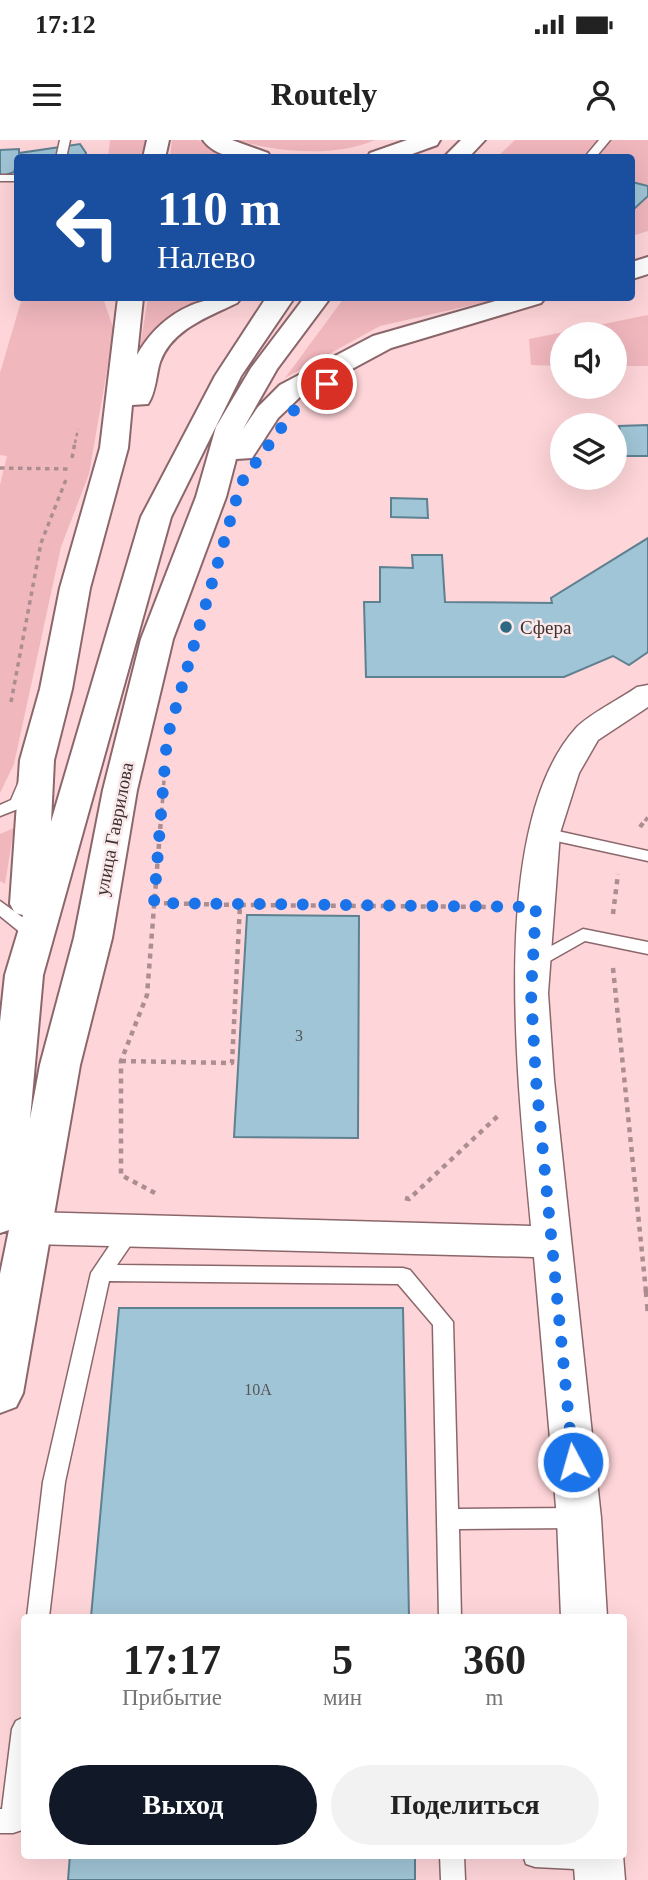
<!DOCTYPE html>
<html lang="ru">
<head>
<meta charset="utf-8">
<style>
  body { margin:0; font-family:Georgia,serif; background:#f2f2f2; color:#222; height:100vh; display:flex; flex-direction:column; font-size:26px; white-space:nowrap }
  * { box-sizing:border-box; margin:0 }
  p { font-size:23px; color:#767676 }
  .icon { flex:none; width:38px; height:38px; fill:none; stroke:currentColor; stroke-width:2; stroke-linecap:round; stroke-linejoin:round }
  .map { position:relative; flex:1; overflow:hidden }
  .details { position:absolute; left:21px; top:1474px; width:606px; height:245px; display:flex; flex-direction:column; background:#fff; border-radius:7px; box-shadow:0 7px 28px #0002 }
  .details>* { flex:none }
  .guide { position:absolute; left:14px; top:14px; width:621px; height:147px; border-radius:7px; box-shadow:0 7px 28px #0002; background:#1a4fa0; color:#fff; overflow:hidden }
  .controls { position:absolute; left:550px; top:182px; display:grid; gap:14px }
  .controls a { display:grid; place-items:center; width:77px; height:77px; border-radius:50%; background:#fff; box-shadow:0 7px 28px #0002; font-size:35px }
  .pin { position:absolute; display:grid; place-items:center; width:60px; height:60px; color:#fff; margin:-30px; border:4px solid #fff; border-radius:50%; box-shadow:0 2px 7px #0007 }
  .me { position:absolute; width:77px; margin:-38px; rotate:354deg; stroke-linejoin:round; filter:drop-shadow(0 0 5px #0008) }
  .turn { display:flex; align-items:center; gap:24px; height:147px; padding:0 28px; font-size:32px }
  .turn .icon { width:91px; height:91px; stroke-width:2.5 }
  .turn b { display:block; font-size:49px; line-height:60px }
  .eta { display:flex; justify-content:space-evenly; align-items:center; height:119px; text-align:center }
  .eta b { font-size:42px; font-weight:600; line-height:49px }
  .cta { display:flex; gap:14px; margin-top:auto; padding:14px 28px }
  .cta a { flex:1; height:80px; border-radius:42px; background:#111827; color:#fff; font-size:28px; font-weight:600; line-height:80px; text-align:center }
  .cta a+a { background:#f2f2f2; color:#222 }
  .status { display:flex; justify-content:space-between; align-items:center; height:49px; padding:0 35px; background:#fff; direction:ltr }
  .status svg { height:19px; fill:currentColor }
  header { display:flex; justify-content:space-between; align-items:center; height:91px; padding:0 28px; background:#fff; font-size:32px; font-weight:600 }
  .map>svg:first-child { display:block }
  .green { fill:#f0b7bd }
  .building { fill:#a0c5d6; stroke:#5d8190; stroke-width:2 }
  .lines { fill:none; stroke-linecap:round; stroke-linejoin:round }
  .lane-casing { stroke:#8b676b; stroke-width:3 }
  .street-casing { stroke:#8b676b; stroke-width:3 }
  .secondary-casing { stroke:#8b676b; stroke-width:4 }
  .path-far3 { stroke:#ac8e91; stroke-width:2.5; stroke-dasharray:3.5 3.5; stroke-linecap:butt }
  .path-far2 { stroke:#ac8e91; stroke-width:3.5; stroke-dasharray:4.5 4.5; stroke-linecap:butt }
  .path-far1 { stroke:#ac8e91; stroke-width:4.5; stroke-dasharray:5 5; stroke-linecap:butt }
  .path { stroke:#ac8e91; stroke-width:5; stroke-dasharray:7 7; stroke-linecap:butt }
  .lane { fill:#fff; fill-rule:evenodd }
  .street { fill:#fff; fill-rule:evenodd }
  .secondary { fill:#fff; fill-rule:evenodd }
  .route { stroke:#1a73e8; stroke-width:12; stroke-dasharray:0 21.6 }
  .poi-dot { fill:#2d6a81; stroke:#fae9eb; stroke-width:2.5 }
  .labels { text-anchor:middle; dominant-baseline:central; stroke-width:5; stroke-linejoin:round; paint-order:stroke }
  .number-label { font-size:16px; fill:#57555a }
  .poi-label { font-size:19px; fill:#3f3031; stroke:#fae9eb; text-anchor:start }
  .street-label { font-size:19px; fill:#3f3031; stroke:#fae9eb }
</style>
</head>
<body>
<div class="status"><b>17:12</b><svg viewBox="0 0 49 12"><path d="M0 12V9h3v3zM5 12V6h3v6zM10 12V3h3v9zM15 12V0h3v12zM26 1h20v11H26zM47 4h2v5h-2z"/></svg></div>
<header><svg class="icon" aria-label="menu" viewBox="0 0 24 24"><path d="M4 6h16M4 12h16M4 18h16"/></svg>Routely<svg class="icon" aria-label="person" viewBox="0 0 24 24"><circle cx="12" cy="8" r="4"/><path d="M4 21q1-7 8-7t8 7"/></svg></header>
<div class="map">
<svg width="648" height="1740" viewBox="0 0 648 1740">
  <rect width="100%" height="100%" fill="#fed5d9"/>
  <!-- green -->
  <path class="green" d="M110,0H150L145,17L108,18Z
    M172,0H198L235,17L170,18Z
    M238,0H375C338,17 276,13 238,0Z
    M515,0H648V91L632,96V18H496Z
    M22,158H103L114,190L89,334L61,407L14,624L0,653V345L7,316L0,315V233Z
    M148,158H211L167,181L139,213Z
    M344,158H503L380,186L285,238Z
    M648,175V226H614V194H562V226L531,225L529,199Z
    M14,688L5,744L0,741V694Z"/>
  <!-- building -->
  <path class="building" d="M80,4L86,13L85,18H18L14,32L0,37V10L19,9V13Z
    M632,42L648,46V56L634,69H632Z
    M648,285V316H614V299H622L619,286Z
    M391,358L427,359L428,378L391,377Z
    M648,398V512L629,525L613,516L564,537H366L364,462H380V427L413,428L412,415H442L445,462L552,463L551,458Z
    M247,775L359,776L358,998L234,997Z
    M119,1168H403L409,1477H91Z
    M70,1715H415V1740H68Z"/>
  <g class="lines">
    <!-- lane casing -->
    <g class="lane-casing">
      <path id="lane" d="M60,0H70L66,18H56Z
        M599,0H610L595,18H584Z
        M0,35H18V41H0Z
        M26,638L34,643L23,667L0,676V665L11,660L20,639Z
        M544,688L648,711V721L538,697L536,693Z
        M0,761L33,785L35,789L33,793H21L0,776Z
        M583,789L648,802V814L585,801L539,827H527L524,823L527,819Z
        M131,1082L138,1084L141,1090L117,1125L403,1128L410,1130L453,1182L458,1369L579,1368L587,1371L590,1378L587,1385L579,1388L459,1389L461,1477H439L433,1185L398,1144L109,1141L65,1342L49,1477H27L43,1342L91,1133L124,1084Z
        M24,1577V1683L22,1690L13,1693H0V1669H2L12,1589L16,1581Z
        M440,1715H464L465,1740H441Z
        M523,1715H605L606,1718L603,1727L594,1730L535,1727L526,1724Z"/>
    </g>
    <!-- street casing -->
    <g class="street-casing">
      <path id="street" d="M648,545V567L598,600L579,633L560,693L548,853L554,940L601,1378L607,1477H561L557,1378L534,1117L31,1104L17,1099L12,1088L17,1077L31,1072L531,1086C520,959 485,689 576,588C589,574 620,559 637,547Z
        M573,1715H623L625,1740H575Z"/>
    </g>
    <!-- secondary casing -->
    <g class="secondary-casing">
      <path id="secondary" d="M147,0H169L165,18H143Z
        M203,0H232L268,13L271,18C249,18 218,21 203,0Z
        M407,0H440L437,5L401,18H367L370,13Z
        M461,0H485L468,18H443Z
        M648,117V134L632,139V122Z
        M118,158H143L137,215C159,176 197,154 241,158L237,163C208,177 172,189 160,222C156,235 156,252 148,264L132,265L128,308L90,448L72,549L54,620L51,682L141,377L215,236L264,161L267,158H294L241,236L171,377L43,835L30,979L40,925L74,798L103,650L141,499L196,357L216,287L251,228L304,158H330L277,229L243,289L258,267L280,245L373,196L506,158H545L541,163L391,208L300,257L278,278L252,318L236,319L226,357L173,499L137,650L112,798L80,925L23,1253L16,1267L0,1273V1134L9,1090L0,1093V882L5,835L23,775L15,773L10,764L20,620L40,549L60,448L100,308Z"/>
    </g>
    <!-- path-far3 -->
    <path class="path-far3" d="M75,303L78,289"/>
    <!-- path-far2 -->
    <path class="path-far2" d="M72,318L75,302
      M0,328L70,329
      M11,562L41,403L67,337
      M161,681L164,640
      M645,681L648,677"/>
    <!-- path-far1 -->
    <path class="path-far1" d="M640,687L646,679
      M154,763L240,765
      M613,774L618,734
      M613,828L646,1152
      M121,921L232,923L240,765L500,767
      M155,1053L121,1035V921L147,855L161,679
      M405,1058L409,1059L500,974"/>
    <!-- path -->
    <path class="path" d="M646,1150L648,1172"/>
    <!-- lane -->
    <use href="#lane" class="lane"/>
    <!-- street -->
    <use href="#street" class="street"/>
    <!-- secondary -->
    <use href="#secondary" class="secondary"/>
  </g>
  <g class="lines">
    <!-- route -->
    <path class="route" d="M327,244L303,258L241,343L167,598L154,763L536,767L531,853L536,940L573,1322"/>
  </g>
  <!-- markers -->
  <circle class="poi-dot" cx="506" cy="487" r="7"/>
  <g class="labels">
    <!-- number labels -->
    <g class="number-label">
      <text x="299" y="895">3</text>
      <text x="258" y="1249">10А</text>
    </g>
    <!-- poi labels -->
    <g class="poi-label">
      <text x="520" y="487">Сфера</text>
    </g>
    <!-- street labels -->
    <g class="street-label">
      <text transform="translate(114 689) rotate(-79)">улица Гаврилова</text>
    </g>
  </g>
</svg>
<div class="controls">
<a><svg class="icon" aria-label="sound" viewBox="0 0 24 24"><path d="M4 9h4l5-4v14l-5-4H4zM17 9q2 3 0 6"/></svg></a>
<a><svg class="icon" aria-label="layers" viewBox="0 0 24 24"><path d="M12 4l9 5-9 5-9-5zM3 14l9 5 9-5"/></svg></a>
</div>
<div class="pin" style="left:327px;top:244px;background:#d93025"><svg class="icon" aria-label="arrive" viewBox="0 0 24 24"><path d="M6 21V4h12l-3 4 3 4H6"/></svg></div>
<svg class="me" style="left:573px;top:1322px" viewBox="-20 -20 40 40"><circle r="17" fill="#1a73e8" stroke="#fff" stroke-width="3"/><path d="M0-11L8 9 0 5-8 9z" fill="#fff"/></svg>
<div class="guide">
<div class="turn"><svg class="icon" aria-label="left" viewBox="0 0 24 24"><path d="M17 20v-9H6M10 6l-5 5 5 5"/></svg><div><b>110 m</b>Налево</div></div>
</div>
<section class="details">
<div class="eta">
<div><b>17:17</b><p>Прибытие</p></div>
<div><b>5</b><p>мин</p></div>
<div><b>360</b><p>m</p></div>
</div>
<div class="cta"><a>Выход</a><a>Поделиться</a></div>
</section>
</div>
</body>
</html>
